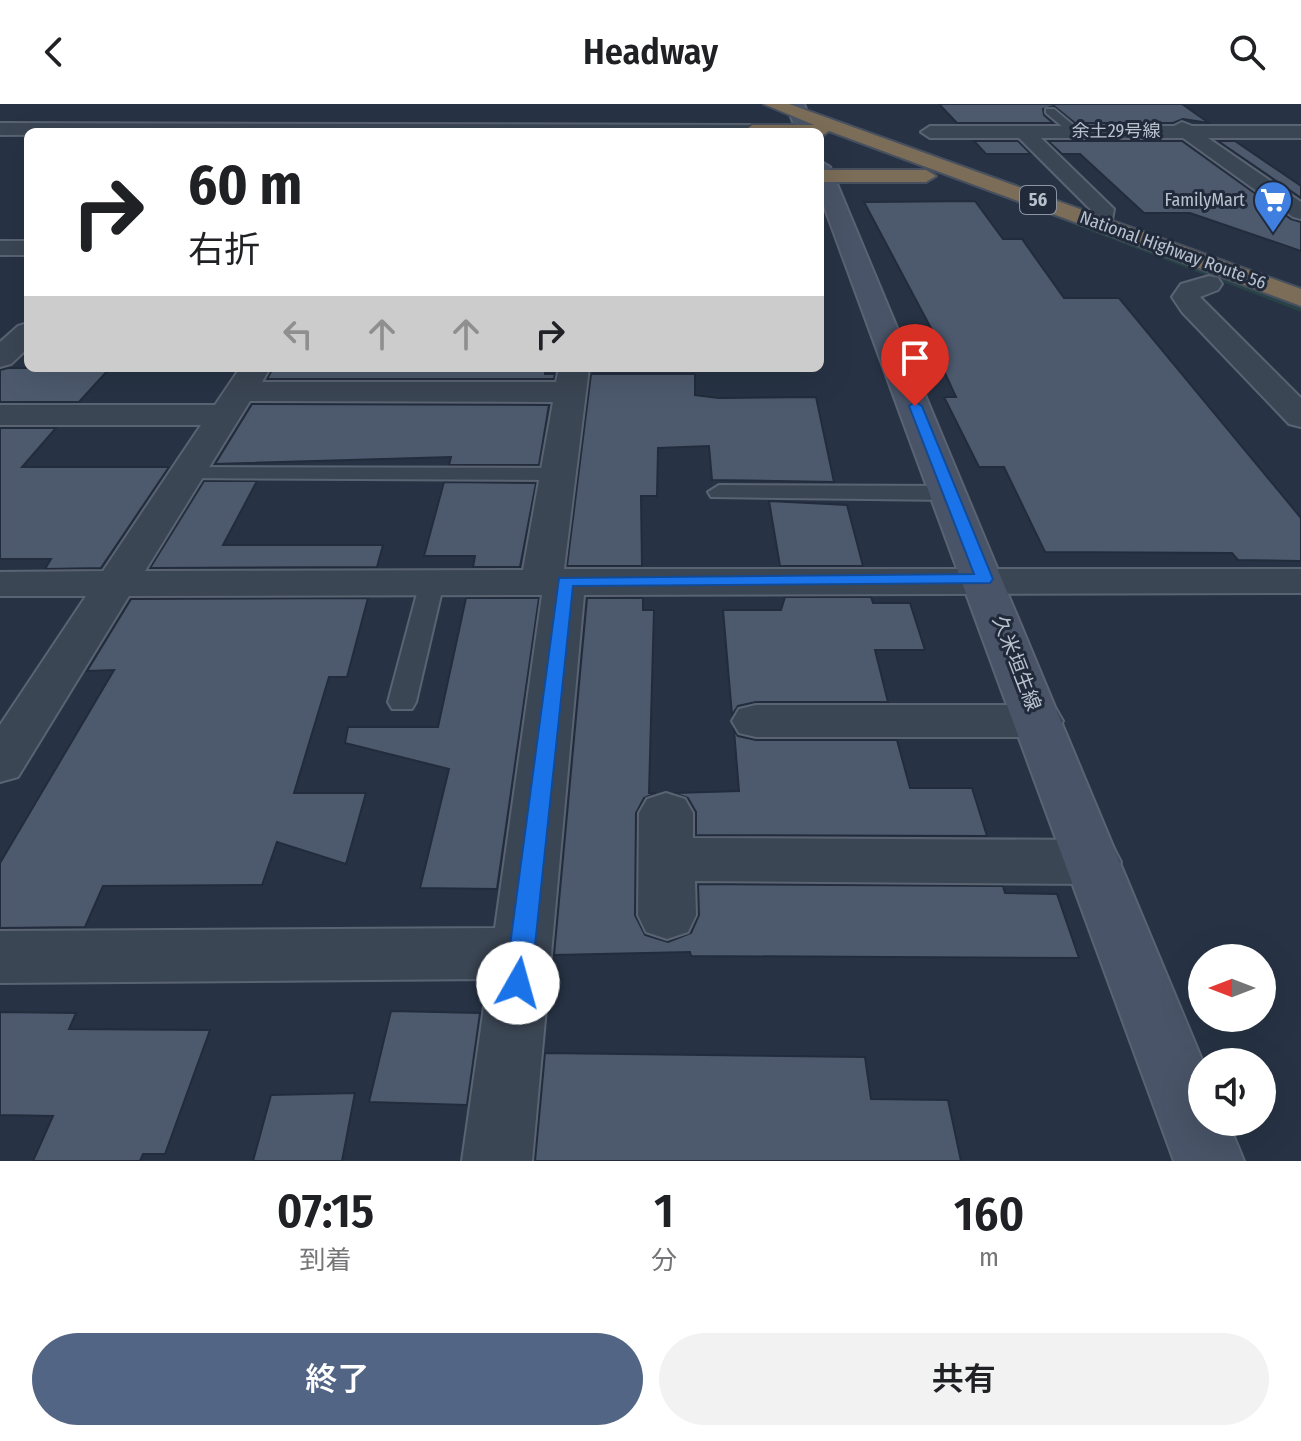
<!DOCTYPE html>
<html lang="ja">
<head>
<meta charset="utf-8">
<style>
  body { margin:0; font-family:"Fira Sans Condensed","Noto Sans JP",sans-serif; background:#f2f2f2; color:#202124; height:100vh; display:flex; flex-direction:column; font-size:30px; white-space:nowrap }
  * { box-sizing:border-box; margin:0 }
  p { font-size:26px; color:#757577 }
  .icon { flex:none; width:44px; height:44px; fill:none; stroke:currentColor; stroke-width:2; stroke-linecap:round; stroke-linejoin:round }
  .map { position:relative; height:1057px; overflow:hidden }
  .side { display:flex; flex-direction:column; background:#fff; flex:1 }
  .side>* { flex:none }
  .hud { position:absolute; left:24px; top:24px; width:800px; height:244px; border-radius:12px; box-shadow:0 8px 32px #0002; background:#fff; color:#202124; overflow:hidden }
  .needle { width:52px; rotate:270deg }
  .tools { position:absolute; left:1188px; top:840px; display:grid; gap:16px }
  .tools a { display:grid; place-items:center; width:88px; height:88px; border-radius:50%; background:#fff; box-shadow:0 8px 32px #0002; font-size:40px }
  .pin { position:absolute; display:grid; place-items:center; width:68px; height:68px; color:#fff; margin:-82px -34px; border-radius:50% 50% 50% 0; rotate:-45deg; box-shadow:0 0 8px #0007 }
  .pin .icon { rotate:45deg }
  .me { position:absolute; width:88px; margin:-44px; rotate:7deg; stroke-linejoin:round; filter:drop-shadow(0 0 6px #0008) }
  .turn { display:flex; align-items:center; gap:28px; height:168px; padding:0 32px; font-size:36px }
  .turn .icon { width:104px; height:104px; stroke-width:2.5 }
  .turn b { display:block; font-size:56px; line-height:68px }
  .lanes { display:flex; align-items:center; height:76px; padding:0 32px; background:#0003; justify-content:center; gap:40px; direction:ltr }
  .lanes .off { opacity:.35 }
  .eta { display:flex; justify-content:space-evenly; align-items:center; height:136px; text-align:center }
  .eta b { font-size:48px; font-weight:600; line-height:56px }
  .cta { display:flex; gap:16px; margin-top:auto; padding:16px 32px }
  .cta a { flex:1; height:92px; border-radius:48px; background:#526585; color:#fff; font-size:32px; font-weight:600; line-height:92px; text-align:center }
  .cta a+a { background:#f2f2f2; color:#202124 }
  header { display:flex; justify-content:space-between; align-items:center; height:104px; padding:0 32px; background:#fff; font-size:36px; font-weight:600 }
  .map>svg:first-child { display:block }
  .green { fill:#294246 }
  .building { fill:#4d5a6e; stroke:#222c3c; stroke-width:2 }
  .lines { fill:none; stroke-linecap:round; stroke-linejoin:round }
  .lane-casing { stroke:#5a6372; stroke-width:4 }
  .street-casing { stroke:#5a6372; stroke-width:4 }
  .secondary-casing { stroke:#5a6372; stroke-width:4 }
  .highway-casing { stroke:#46505f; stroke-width:4 }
  .lane { fill:#3b4654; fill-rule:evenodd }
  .street { fill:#3b4654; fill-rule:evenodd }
  .secondary { fill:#495468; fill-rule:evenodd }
  .highway { fill:#7b6d58; fill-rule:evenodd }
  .route { fill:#1a73e8; stroke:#114b97; stroke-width:2 }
  .labels { text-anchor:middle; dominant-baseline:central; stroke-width:6; stroke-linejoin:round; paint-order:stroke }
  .far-street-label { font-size:18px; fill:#b9c1ce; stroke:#202a3a }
  .shield { fill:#202a3a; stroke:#8b94a2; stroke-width:2 }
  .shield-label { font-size:18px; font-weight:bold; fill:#b9c1ce }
  .far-poi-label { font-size:18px; fill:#b9c1ce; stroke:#202a3a; text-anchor:end }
  .street-label { font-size:20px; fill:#b9c1ce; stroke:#202a3a }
</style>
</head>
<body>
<header><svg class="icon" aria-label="back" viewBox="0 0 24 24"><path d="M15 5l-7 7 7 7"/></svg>Headway<svg class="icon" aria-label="search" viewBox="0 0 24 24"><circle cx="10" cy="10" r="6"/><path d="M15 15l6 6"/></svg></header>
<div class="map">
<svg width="1301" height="1057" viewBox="0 0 1301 1057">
  <rect width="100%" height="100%" fill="#273345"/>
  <!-- green -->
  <path class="green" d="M952,71L1301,203V208L984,86Z"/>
  <!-- building -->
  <path class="building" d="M939,0H1182L1209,19L1183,15L1173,19H1075L1054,2L1043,5L1044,11L1053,19H957Z
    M974,37H1018L1031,50H986Z
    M1048,37H1182L1291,115L1301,118V147L1190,109H1144L1080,50H1062Z
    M1218,37H1235L1301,82V94Z
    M975,97L1003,135H1022L1064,194H1119L1301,414V457L1238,456L1232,449L1045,448L1004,363H979L944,293H956L926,228H933L864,98Z
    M8,264H110L79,298H0V266Z
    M273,264H546L545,270H555L554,275H267Z
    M591,270H695V291L719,294L816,293L834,378L712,376L709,342L658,344L657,392H641L642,462H567Z
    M252,300L549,301L539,361H449L451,353L215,360Z
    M0,324H56L22,363H169L101,464L45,465L51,455H0Z
    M204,377H257L223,441H383L377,463L150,464Z
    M444,378L536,379L520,463H473L475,452H424Z
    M769,397L847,401L863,462H780Z
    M785,493H871L873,499H910L925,546H875L888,598H756L738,602L732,611L723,506H781Z
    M368,494L347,573H329L294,689H366L346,760L277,738L262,781L103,782L85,823L0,824V759L114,566L87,567L131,495Z
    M466,494H539L497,785L420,784L449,665L345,639L348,623H438Z
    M587,494H643V506H654L649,689H656L644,694L636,709L635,811L645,831L668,838L691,829L699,811L698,780L1003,782L1005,789L1057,790L1079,854L691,852L690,848L554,851Z
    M734,626L738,632L756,636H897L910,684H972L987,732L696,731V708L688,694L674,689L739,687Z
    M391,907L480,909L467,1001L369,998Z
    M0,908L76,909L69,925L210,926L165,1050H143L140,1057H33L53,1012L0,1011Z
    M545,949L865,953L871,995L948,996L961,1057H535Z
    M355,989L342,1057H253L271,991Z"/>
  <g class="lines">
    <!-- lane casing -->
    <g class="lane-casing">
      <path id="lane" d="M1046,5H1054L1078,25V29H1070L1046,9Z
        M187,363L558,364L569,370L558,376L179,374L176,369L179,364Z
        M719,381L950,382L961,389L950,396L711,393L708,388Z
        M432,471L444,478L416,598L412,605H392L388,598L420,478Z"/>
    </g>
    <!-- street casing -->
    <g class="street-casing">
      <path id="street" d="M1182,18L1192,22H1301V34H1208L1301,98V115L1293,113L1183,34H1041L1114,105L1112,116L1088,122L1076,115L1092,107L1019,34H930L921,28L930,22H1174Z
        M0,19L752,21L761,27L0,31Z
        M0,137H28V151H0Z
        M1209,172L1218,174L1222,180L1218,186L1200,193L1301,294V323L1289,320L1182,208L1172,193L1181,180Z
        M28,219V244L11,260L0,263V238L18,222Z
        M240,264H270L262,278H556L559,264H589L564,465H1301V489L584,491L532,1057H462L488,875L0,879V827L495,824L542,491L129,492L18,673L0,678V621L86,492H0V468L103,467L201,321H0V301H215ZM250,297L553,298L523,466L145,467Z
        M756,601H1039L1056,605L1063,617L1056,629L1039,633H756L739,629L732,617L739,605Z
        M666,689L685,695L693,709V734L1093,736L1113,743L1121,758L1113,773L1093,780L695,777L696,811L688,828L667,835L646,828L638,811L639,709L647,695Z"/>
    </g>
    <!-- secondary casing -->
    <g class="secondary-casing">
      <path id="secondary" d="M786,0H804L815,28H797Z
        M820,57L830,63L1203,958L1202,1018H1228L1244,1057H1174L820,91Z"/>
    </g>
    <!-- highway casing -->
    <g class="highway-casing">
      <path id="highway" d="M764,0H789L1301,185V202L829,27L820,33V28H743L752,21H814Z
        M824,66H926L936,72L926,78H824L820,77V67Z"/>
    </g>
    <!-- lane -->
    <use href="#lane" class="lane"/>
    <!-- street -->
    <use href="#street" class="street"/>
    <!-- secondary -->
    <use href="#secondary" class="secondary"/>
    <!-- highway -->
    <use href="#highway" class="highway"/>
  </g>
  <!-- route -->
  <path class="route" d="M915,298L922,302L993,475L990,479L573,482L531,879L527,887L518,890L509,887L505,879L559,474L974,470L909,302Z"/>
  <!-- icons -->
  <defs>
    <g id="supermarket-pin" transform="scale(2)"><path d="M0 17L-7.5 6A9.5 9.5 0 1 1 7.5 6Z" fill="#3f7fe0" stroke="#202a3a"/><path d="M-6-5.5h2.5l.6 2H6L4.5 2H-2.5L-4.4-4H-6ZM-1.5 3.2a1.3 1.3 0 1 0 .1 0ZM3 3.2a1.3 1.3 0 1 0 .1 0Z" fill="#fff"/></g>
  </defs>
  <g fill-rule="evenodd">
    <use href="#supermarket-pin" x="1273" y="96"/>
  </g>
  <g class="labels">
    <!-- far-street labels -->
    <g class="far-street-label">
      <text x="1116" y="27">余土29号線</text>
      <text transform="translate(1173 146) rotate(20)">National Highway Route 56</text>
    </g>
    <!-- shield labels -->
    <rect class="shield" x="1020" y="82" width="36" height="28" rx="6"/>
    <g class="shield-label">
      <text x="1038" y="96">56</text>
    </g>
    <!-- far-poi labels -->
    <g class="far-poi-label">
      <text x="1245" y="96">FamilyMart</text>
    </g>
    <!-- street labels -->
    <g class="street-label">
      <text transform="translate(1017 559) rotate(69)">久米垣生線</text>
    </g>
  </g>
</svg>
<div class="tools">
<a><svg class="needle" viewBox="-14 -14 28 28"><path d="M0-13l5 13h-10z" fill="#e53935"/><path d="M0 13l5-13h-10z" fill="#757577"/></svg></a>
<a><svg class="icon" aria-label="sound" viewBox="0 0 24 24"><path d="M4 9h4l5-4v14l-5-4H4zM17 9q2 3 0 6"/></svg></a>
</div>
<div class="pin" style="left:915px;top:302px;background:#d93025"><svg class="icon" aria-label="arrive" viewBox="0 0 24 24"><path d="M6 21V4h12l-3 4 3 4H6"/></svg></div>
<svg class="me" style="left:518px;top:879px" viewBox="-20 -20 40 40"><circle r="19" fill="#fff"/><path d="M0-13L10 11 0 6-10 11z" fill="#1a73e8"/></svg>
<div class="hud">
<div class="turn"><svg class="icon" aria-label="right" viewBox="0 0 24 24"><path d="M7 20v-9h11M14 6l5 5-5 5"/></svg><div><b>60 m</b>右折</div></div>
<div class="lanes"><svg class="icon off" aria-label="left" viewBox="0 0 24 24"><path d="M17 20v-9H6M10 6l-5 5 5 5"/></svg><svg class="icon off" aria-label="ahead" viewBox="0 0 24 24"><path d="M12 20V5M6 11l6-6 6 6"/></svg><svg class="icon off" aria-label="ahead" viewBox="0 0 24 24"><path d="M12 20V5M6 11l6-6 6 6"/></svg><svg class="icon" aria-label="right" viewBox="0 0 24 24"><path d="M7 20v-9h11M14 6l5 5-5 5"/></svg></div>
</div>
</div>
<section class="side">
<div class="eta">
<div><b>07:15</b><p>到着</p></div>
<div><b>1</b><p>分</p></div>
<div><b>160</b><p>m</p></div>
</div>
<div class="cta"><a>終了</a><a>共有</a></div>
</section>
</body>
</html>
